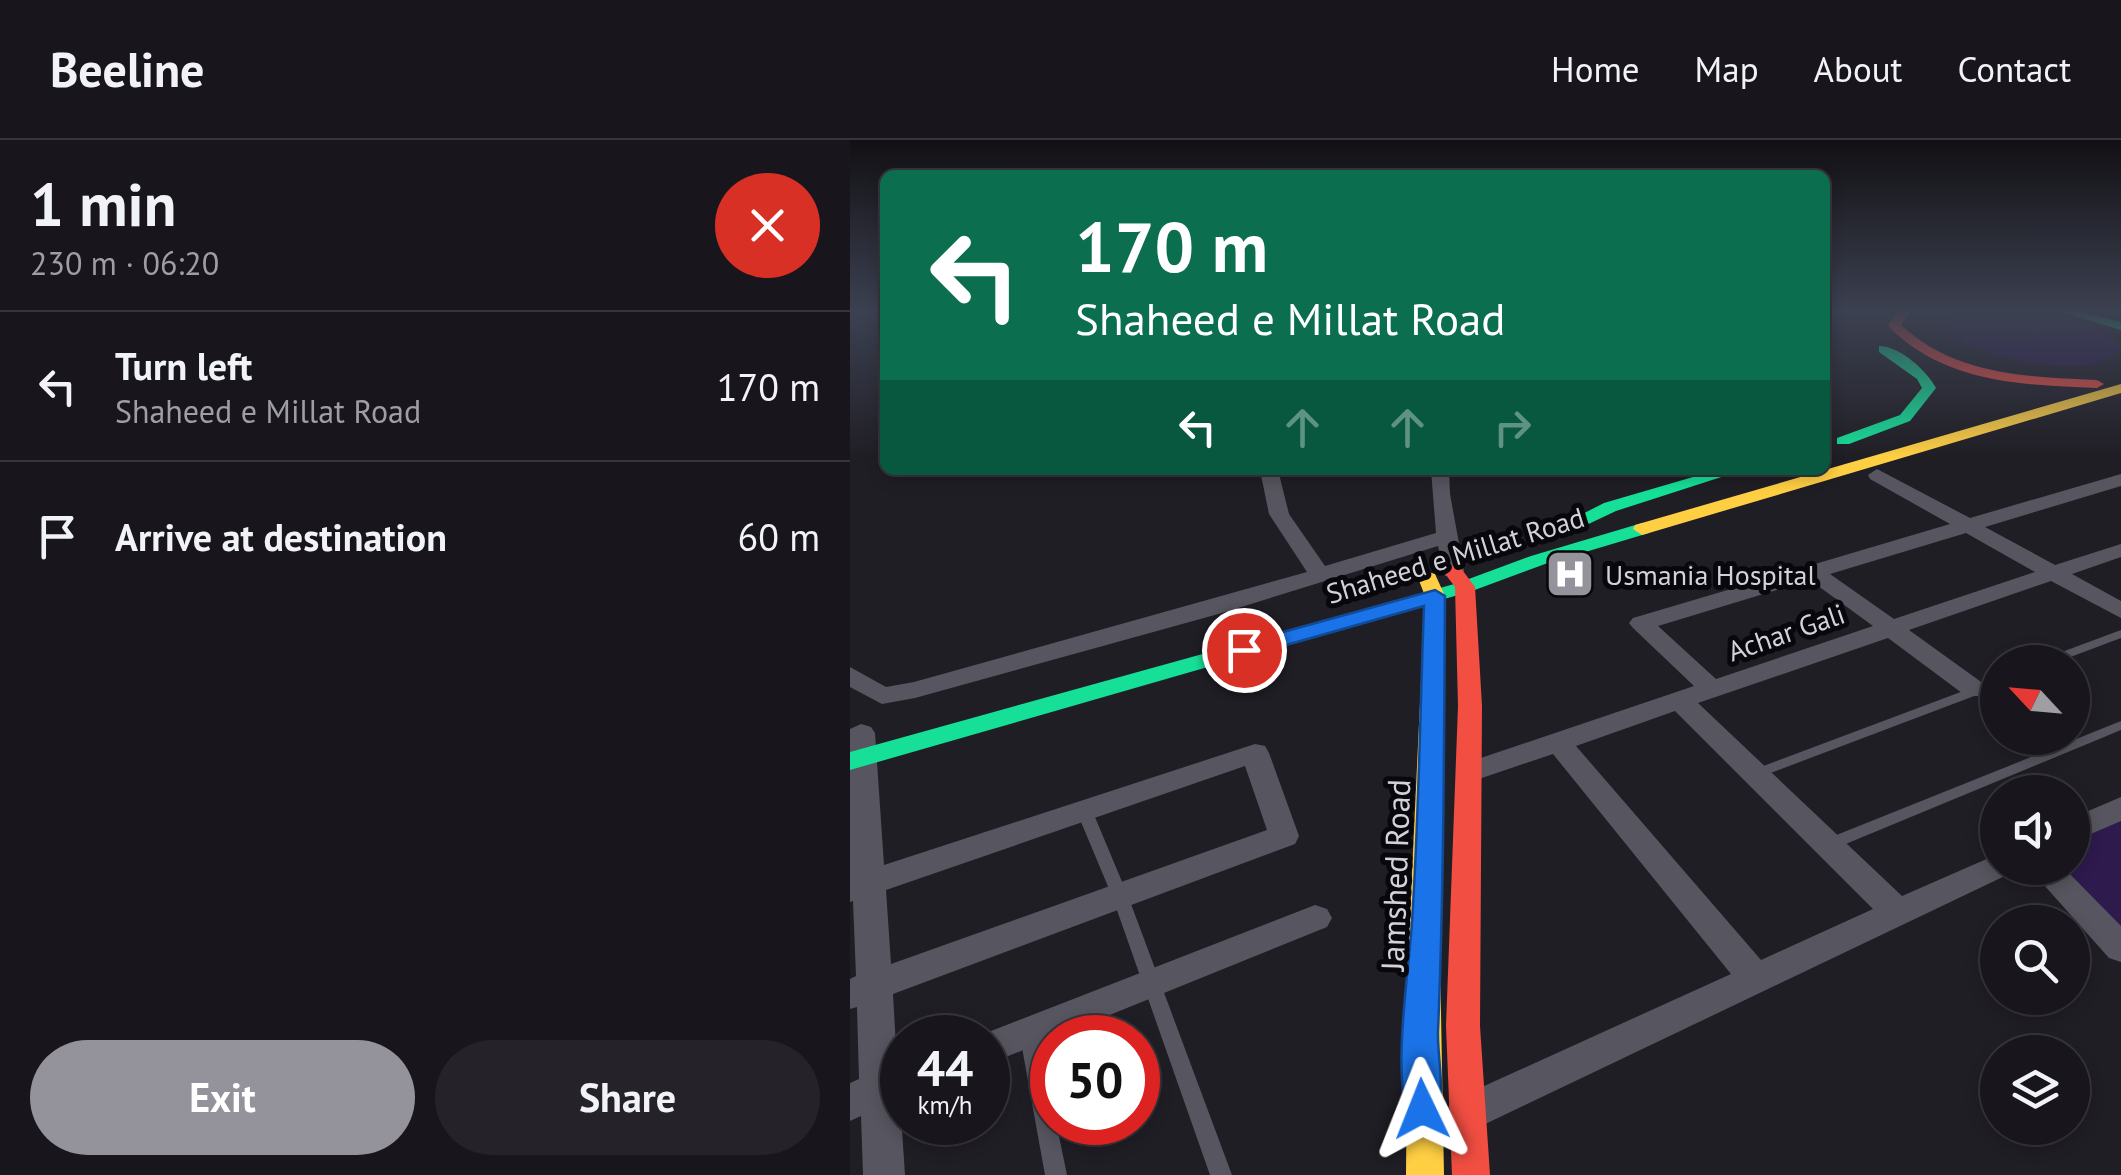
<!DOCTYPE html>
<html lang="en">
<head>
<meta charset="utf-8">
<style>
  body { margin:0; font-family:"PT Sans",sans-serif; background:#252329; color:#f1f3f6; height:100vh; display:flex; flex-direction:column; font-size:38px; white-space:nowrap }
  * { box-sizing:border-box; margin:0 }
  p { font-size:32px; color:#9f9fa3 }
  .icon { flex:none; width:55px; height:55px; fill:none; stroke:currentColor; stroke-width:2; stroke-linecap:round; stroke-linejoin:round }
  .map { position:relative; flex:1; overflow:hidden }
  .details { display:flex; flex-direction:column; background:#18161c; width:850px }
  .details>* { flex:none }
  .hud { position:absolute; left:30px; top:30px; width:950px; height:305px; border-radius:15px; box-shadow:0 5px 15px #0003,0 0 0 2px #36353b; background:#0b6e4f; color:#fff; overflow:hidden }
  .needle { width:65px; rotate:296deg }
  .controls { position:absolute; left:1130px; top:505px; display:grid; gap:20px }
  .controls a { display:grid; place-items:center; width:110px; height:110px; border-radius:50%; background:#18161c; box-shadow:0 5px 15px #0003,0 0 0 2px #36353b; font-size:50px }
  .speed { position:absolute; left:30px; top:875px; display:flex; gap:20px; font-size:50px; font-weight:700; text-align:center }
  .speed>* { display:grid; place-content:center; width:130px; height:130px; border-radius:50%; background:#18161c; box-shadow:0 5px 15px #0003,0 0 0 2px #36353b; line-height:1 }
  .speed small { font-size:25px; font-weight:400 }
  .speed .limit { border:15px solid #d22; background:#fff; color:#111 }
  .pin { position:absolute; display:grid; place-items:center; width:85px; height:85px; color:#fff; margin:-42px; border:5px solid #fff; border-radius:50%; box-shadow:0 2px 10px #0007 }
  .me { position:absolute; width:110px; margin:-55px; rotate:358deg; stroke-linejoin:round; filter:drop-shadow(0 0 8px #0008) }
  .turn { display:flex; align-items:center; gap:35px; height:210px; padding:0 30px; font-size:45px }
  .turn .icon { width:130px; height:130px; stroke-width:2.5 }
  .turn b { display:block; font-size:70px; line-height:85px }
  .lanes { display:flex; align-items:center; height:95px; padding:0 30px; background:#0003; justify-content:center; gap:50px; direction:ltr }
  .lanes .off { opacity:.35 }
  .round { display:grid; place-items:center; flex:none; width:105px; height:105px; border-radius:52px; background:#252329 }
  .head { display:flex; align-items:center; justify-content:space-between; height:170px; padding:0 30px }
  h1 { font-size:60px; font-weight:700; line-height:75px }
  .button { display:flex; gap:20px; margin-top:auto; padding:20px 30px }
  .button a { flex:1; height:115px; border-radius:60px; background:#94929b; color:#fff; font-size:40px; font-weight:700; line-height:115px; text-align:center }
  .button a+a { background:#252329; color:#f1f3f6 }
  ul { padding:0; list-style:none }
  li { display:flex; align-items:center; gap:30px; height:150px; padding:0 30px; border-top:2px solid #36353b }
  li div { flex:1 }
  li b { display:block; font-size:38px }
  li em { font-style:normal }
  header { display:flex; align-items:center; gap:60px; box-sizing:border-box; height:140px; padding:0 50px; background:#18161c; border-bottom:2px solid #36353b }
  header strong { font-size:48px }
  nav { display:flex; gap:55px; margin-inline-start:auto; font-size:35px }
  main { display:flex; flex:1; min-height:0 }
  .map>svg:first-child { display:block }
  .green { fill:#2e1a4d }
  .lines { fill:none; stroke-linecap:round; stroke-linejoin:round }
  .lane { fill:#57555f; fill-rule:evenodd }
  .street { fill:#57555f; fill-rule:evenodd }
  .fast { fill:#16e098; fill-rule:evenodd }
  .slow { fill:#ffcf43; fill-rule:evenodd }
  .jam { fill:#f24e42; fill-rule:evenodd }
  .route { fill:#1a73e8; stroke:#114b97; stroke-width:2.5 }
  .labels { text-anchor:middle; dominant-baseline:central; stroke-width:10; stroke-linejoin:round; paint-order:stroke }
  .street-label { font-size:28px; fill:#d3d1da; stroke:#08070c }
  .poi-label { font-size:28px; fill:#d3d1da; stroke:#08070c; text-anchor:start }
  .near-street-label { font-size:32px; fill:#d3d1da; stroke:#08070c }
</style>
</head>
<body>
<header>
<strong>Beeline</strong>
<nav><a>Home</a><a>Map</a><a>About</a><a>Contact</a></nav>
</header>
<main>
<section class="details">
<div class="head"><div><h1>1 min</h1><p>230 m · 06:20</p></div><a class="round" style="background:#d93025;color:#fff"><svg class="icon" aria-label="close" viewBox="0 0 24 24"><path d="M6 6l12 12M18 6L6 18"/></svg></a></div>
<ul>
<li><svg class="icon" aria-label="left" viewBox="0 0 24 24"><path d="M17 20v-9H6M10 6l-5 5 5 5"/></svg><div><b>Turn left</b><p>Shaheed e Millat Road</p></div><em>170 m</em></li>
<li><svg class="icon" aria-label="arrive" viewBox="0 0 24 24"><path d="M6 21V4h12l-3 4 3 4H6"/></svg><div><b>Arrive at destination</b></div><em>60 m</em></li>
</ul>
<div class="button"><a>Exit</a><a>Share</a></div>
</section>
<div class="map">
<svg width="1271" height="1035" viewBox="0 0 1271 1035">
  <rect width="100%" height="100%" fill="#201e25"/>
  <!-- green -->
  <path class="green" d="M1132,172C1170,172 1248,172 1271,208C1250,244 1120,219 1097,189L1099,182Z
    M1271,668V795L1262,797L1195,728H1222L1223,691Z"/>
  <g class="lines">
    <!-- lane -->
    <path class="lane" d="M1271,490V498L1207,522H1191L1193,519Z
      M1148,538V547L910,637H900L898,634L900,631Z
      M1271,581V590L986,708L980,710L974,708L972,704L974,700Z
      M234,665L239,666L242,670L278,756L382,1035H360L262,756L226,670L229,666Z
      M178,883L185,885L187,891L202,966V982H206L217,1035H195L169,891L171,885Z"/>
    <!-- street -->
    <path class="street" d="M1027,329L1120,378L1271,334V346L1135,387L1205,425L1271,404V417L1222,434L1271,461V478L1201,441L1059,490L1134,544L1138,550L1134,556H1116L1038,498L848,563L1052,756L1148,714V728H1163L1159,734L629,987L615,993L601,987L595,974L601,961L881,834L703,614L620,642L610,639L606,632L610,625L844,546L783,488L779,483L783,478L1100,384L1020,339L1018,335ZM1116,393L1185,432L1044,479L980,434ZM960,440L1023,486L866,539L808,486ZM825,571L1023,769L911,820L726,606Z
      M410,330H428L439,374L475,426L586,393L581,330H599L600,354L614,431L611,436H595L588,406L372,473L65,558L32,564L0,547V527L36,547L64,542L457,432L419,374Z
      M11,584L21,587L25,593L34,725L405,604L415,606L419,613L449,696L445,704L43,854L47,924L52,922L50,960L55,1035H13L11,976L0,981V943L9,939L7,867L0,869V839L6,836L3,761L0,762V589ZM395,626L417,690L41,824L36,750Z
      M1271,657V681L1222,702V678Z
      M1179,728H1214L1271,786V822L1259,818Z
      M465,765L477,769L482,778L477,787L151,919L138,924V898H123Z"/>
    <!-- fast -->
    <path class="fast" d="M1212,172H1231L1271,182V190Z
      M1029,206C1050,206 1077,231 1086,248L1060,281L999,304H987V298L1050,275L1072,248L1067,239L1029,212Z
      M867,330H893L766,371L711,397H697L695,393L754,363Z
      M792,383L799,385V393L695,424L622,451L0,630V612L608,443L681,416Z"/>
    <!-- slow -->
    <path class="slow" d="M1271,244V253L799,393L792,395L783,389L785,385Z
      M578,432L585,434L595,456L590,818L594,1035H556L558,818L575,456L568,438Z"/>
    <!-- jam -->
    <path class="jam" d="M1048,172H1060L1051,185C1105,235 1176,237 1247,240L1254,244L1247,248C1172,245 1096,243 1040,188L1038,185Z
      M603,425L610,427L625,447L632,566L630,886L640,1035H602L596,886L608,566L605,447L593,431Z"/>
  </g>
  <!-- sky -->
  <linearGradient id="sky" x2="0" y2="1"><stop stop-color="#121014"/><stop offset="0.54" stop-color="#3c4151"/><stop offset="1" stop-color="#3c4151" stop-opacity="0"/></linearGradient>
  <rect width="1271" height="317" fill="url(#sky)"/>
  <!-- route -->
  <path class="route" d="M585,450L595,456C594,601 594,746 588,891C587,919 597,954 585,981L572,986L560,981C541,938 559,831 562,782C569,677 570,571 574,466L394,517L383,510L386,505Z"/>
  <!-- icons -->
  <defs>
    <g id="hospital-square" transform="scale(2.5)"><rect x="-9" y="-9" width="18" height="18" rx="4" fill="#94929b" stroke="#08070c"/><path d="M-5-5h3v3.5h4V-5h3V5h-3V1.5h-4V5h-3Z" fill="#fff"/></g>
  </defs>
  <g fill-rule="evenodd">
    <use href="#hospital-square" x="720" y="434"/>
  </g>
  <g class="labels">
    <!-- street labels -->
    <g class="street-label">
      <text transform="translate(605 415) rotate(-17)">Shaheed e Millat Road</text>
      <text transform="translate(936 492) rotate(-19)">Achar Gali</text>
    </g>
    <!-- poi labels -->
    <g class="poi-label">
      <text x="755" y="434">Usmania Hospital</text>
    </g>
    <!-- near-street labels -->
    <g class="near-street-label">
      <text transform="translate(545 735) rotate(-88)">Jamshed Road</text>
    </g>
  </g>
</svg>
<div class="controls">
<a><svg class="needle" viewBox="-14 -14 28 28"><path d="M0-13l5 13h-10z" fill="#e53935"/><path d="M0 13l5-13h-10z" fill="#9f9fa3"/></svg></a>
<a><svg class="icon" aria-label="sound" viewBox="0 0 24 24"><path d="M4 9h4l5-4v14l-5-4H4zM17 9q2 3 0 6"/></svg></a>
<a><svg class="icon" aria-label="search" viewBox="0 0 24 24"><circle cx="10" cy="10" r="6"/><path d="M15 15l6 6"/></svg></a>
<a><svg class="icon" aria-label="layers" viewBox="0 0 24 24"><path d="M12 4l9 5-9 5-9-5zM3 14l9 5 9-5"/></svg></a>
</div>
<div class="speed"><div>44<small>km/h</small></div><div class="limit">50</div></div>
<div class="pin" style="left:394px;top:510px;background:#d93025"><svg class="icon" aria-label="arrive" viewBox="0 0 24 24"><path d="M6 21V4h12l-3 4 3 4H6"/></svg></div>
<svg class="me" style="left:572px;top:969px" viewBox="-20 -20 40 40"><path d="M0-17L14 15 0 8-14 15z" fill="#1a73e8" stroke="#fff" stroke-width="4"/></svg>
<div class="hud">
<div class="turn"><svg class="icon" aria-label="left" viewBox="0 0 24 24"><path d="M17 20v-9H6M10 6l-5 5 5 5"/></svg><div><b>170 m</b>Shaheed e Millat Road</div></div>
<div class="lanes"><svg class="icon" aria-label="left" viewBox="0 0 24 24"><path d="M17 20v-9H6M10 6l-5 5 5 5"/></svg><svg class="icon off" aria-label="ahead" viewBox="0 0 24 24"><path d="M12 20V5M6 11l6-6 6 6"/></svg><svg class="icon off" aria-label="ahead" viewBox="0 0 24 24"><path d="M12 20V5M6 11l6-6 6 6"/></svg><svg class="icon off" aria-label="right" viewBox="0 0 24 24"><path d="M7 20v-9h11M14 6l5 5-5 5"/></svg></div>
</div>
</div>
</main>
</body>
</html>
